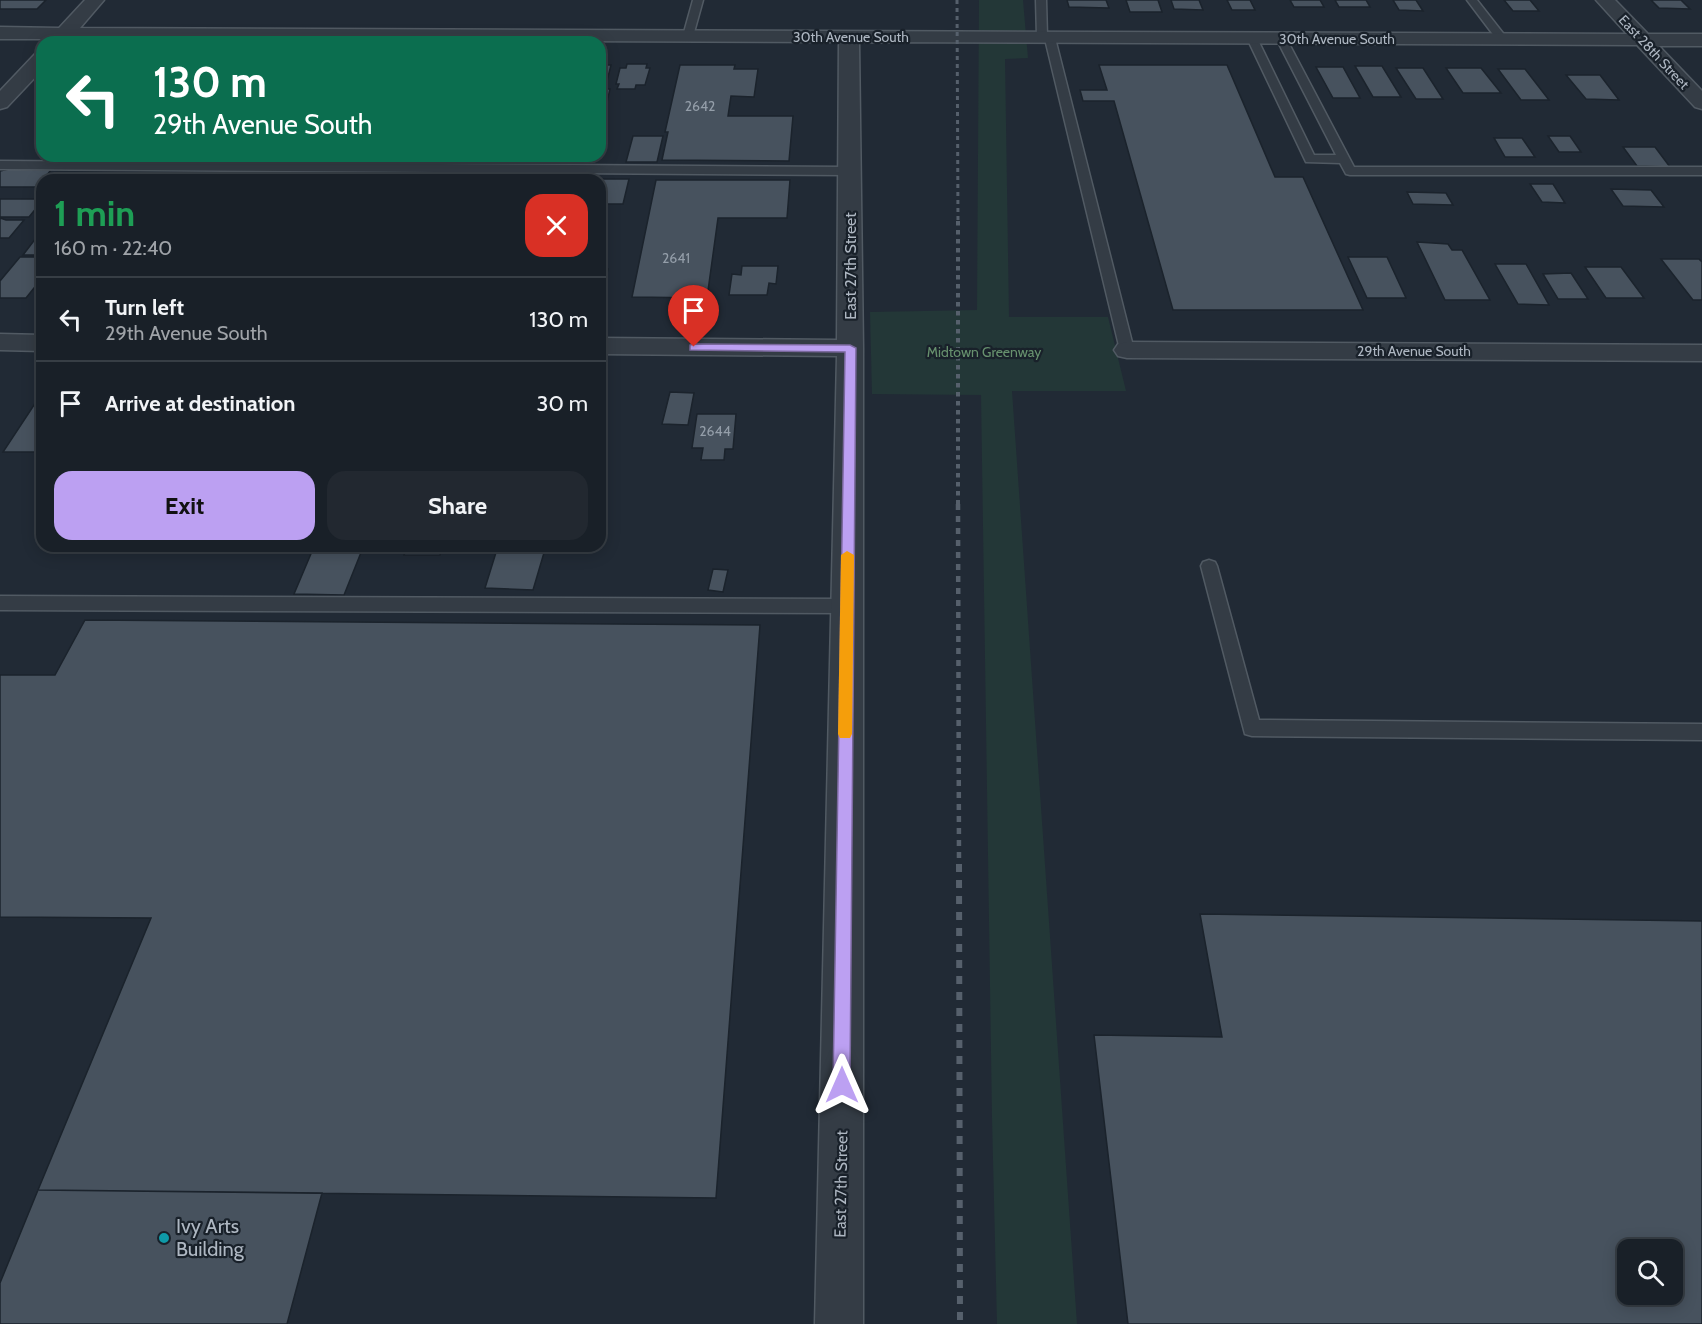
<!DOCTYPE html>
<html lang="en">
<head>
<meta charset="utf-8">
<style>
  body { margin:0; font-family:Cabin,sans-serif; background:#222830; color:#f1f3f6; height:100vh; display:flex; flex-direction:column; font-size:22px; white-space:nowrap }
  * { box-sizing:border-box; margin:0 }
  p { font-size:20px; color:#9fa3a8 }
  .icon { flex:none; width:33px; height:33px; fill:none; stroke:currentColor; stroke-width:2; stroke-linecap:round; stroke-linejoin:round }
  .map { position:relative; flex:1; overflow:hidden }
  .side { position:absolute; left:36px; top:174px; width:570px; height:378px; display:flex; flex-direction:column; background:#192028; border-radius:18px; box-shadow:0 3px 15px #0003,0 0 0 2px #373e45 }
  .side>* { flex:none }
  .guide { position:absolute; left:36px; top:36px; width:570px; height:126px; border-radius:18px; box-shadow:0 3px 15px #0003,0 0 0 2px #373e45; background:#0b6e4f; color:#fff; overflow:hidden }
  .fabs { position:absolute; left:1617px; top:1239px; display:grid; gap:12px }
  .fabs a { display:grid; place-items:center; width:66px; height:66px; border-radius:12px; background:#192028; box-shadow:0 3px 15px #0003,0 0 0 2px #373e45; font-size:30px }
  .pin { position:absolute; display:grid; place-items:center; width:51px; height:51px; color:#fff; margin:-62px -26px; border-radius:50% 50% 50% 0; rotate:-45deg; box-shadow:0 0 6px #0007 }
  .pin .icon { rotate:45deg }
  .me { position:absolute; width:66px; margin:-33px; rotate:0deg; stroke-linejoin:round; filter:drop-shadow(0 0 4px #0008) }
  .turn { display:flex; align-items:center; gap:21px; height:126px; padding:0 18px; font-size:27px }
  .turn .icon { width:78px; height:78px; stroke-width:2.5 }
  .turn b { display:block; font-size:42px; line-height:51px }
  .round { display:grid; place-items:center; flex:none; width:63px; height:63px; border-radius:18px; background:#222830 }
  .summary { display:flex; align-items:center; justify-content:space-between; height:102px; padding:0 18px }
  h1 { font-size:36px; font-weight:700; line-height:45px; color:#1e9e55 }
  .cta { display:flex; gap:12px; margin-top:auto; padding:12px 18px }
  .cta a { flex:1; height:69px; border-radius:18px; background:#bca0f2; color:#111; font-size:24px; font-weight:700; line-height:69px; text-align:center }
  .cta a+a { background:#222830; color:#f1f3f6 }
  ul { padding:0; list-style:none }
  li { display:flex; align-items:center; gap:18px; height:84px; padding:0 18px; border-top:2px solid #373e45 }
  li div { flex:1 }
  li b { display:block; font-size:22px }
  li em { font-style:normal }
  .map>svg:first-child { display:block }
  .green { fill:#233737 }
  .building { fill:#47525e; stroke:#1b232c; stroke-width:1.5; fill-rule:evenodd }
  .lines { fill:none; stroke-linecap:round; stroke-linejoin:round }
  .lane-casing { stroke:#515a63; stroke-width:3 }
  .street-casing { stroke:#515a63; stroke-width:3 }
  .lane { fill:#343c45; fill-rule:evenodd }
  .street { fill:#343c45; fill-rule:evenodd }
  .rail-far3 { stroke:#56606c; stroke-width:3; stroke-dasharray:4 4; stroke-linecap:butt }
  .rail-far2 { stroke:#56606c; stroke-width:4; stroke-dasharray:4.5 4.5; stroke-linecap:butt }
  .rail-far1 { stroke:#56606c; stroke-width:4.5; stroke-dasharray:6 6; stroke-linecap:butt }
  .rail { stroke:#56606c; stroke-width:6; stroke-dasharray:8 8; stroke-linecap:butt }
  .route { fill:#bca0f2; stroke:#7a689d; stroke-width:1.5 }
  .slow { fill:#f59e0b }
  .culture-dot { fill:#0f9aa8; stroke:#19212a; stroke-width:2 }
  .labels { text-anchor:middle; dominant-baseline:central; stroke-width:4.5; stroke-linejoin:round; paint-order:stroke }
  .far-street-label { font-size:14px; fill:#aeb7c2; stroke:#19212a }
  .number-label { font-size:14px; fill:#949ea9 }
  .far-park-label { font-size:14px; fill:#67916e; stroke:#19212a }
  .street-label { font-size:16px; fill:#aeb7c2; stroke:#19212a }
  .near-poi-label { font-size:20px; fill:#aeb7c2; stroke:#19212a; text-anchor:start }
</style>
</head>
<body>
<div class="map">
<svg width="1702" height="1324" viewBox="0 0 1702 1324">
  <rect width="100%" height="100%" fill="#212a35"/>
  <!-- green -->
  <path class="green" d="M979,0H1023L1028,58L1005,59L1009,317H1108L1126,391H1012L1077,1324H997L992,1118L981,395L872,394L870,312L977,310Z"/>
  <!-- building -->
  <path class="building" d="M0,0H46L37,9H0Z
    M1067,0H1106L1109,8L1069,7Z
    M1126,0H1158L1162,12H1130Z
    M1171,0H1199L1203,10L1174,9Z
    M1227,0H1250L1255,10H1232Z
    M1290,0H1320L1324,7H1294Z
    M1335,0H1366L1370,7H1339Z
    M1393,0H1416L1423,11L1399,10Z
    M1504,0H1530L1539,11H1513Z
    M1651,0H1681L1690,9L1659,8Z
    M627,64H647L646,68H650L645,85H636L635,89H617L619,84H616L620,68H626Z
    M600,65H611L605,89H610L604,115H600Z
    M680,65H735L734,69H758L754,97L731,96L728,116H793L789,161L662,160L668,132H665Z
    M1099,65H1227L1275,177H1303L1363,310H1173L1114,101H1083L1080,90H1107Z
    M1355,66H1382L1401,97H1373Z
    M1316,67H1343L1360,98H1333Z
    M1396,68H1423L1443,99H1416Z
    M1446,68H1481L1501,93H1463Z
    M1498,69H1525L1549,100H1521Z
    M1566,75H1600L1619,100L1586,99Z
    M633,136H663L657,162H626Z
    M1548,136H1570L1581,152H1559Z
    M1494,138H1522L1535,157H1505Z
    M1623,147H1655L1670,167L1637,166Z
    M9,169L51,170L37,187H0V171Z
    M93,175H117L113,180H89Z
    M313,175H344L341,180H310Z
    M165,176H193L190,180H162Z
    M350,176H380L378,180H348Z
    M592,179H629L623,204H600V180Z
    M656,180H790L787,218H718L707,298L632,297Z
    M1530,184H1553L1565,203L1542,202Z
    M1611,189L1651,190L1664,207L1623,206Z
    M1407,192L1446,193L1453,205L1413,204Z
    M0,199H42V201L29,217H0Z
    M0,218L6,220H24L9,238H0Z
    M36,238H42V255H23Z
    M1417,242L1448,244L1452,250H1462L1490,300H1445Z
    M20,257H42V278L26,298H0V281Z
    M1348,257H1387L1406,298H1367Z
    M1661,259H1699L1702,262V300H1693Z
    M1495,264H1526L1549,305L1518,304Z
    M742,266H778L776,284L769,283L767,295H729L732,274L741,275Z
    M1585,267H1621L1644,298H1606Z
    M600,268L608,269L600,299Z
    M1571,273L1588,299H1558L1543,274Z
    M670,392L694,393L688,425L662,424Z
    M36,402H42V452H3Z
    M697,414H736L733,449H725L724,460H701L703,448H692Z
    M407,546H442L440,555H404Z
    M498,546H546L533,590L485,588Z
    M313,549L362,550L344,595L294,594Z
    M713,569L728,570L723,592L708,590Z
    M85,620L760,625L716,1198L38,1190L151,918L0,917V675H55Z
    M1200,914L1702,921V1324H1128L1094,1035L1222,1037ZM1628,1250H1672V1294H1628Z
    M38,1190L322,1193L287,1324H0V1283Z"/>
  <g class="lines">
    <!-- lane casing -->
    <g class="lane-casing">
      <path id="lane" d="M693,0H703L693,36L688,39L683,36Z
        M1036,0H1046L1047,36L1055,38L1134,350L1132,353L1127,355L1120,350L1045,39L1037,37Z
        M1467,0H1477L1506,37V41H1498Z
        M1252,35L1257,38L1314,155H1336L1276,38L1277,36L1286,38L1354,167H1702V175H1350L1346,174L1340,163L1306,162L1247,38Z
        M0,161L849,167L855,171L849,175L0,169Z
        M1209,560L1215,562L1217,566L1259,720L1702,724V740L1252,736L1245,734L1201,566L1203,562Z
        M0,596L847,599L853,601L856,606L853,611L847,613L0,610Z"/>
    </g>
    <!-- street casing -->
    <g class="street-casing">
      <path id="street" d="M85,0H104L80,28L1627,34L1596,0H1615L1648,34H1702V46H1659L1702,91V109L1695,107L1637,45L859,42L863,348V1324H815L837,356L600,354V338L837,340L839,42L69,39L66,42H46L49,39H0V27L59,28Z
        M42,52V70L7,107L0,109V91L35,54Z
        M0,334L42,335V351L0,350Z
        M1127,342L1702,345V361L1127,358L1118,356L1114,350L1118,344Z"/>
    </g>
    <!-- lane -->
    <use href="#lane" class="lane"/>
    <!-- street -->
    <use href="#street" class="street"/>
    <!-- rail-far3 -->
    <path class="rail-far3" d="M957,0L958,223"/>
    <!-- rail-far2 -->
    <path class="rail-far2" d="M958,221V505"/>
    <!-- rail-far1 -->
    <path class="rail-far1" d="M958,504L959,866"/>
    <!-- rail -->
    <path class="rail" d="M959,864L960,1324"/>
  </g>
  <!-- route -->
  <path class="route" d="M694,344L850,345L856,348L850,1085L848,1091L842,1093L835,1091L833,1085L845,352L690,350V345Z"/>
  <!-- slow -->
  <path class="slow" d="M847,551L854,555L852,734L850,738H840L838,734L841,555Z"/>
  <!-- markers -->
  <circle class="culture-dot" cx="164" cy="1238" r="6"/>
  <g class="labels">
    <!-- far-street labels -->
    <g class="far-street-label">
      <text x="851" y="37">30th Avenue South</text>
      <text x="1337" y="39">30th Avenue South</text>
      <text transform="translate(1654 52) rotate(47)">East 28th Street</text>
      <text x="1414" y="351">29th Avenue South</text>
    </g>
    <!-- number labels -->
    <g class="number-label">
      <text x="700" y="106">2642</text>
      <text x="676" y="258">2641</text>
      <text x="715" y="431">2644</text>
    </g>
    <!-- far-park labels -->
    <g class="far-park-label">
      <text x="984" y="352">Midtown Greenway</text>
    </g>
    <!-- street labels -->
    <g class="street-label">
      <text transform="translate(850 266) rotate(-90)">East 27th Street</text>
      <text transform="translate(841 1184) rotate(-89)">East 27th Street</text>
    </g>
    <!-- near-poi labels -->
    <g class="near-poi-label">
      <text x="176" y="1226">Ivy Arts<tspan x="176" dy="23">Building</tspan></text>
    </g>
  </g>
</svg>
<div class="fabs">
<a><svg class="icon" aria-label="search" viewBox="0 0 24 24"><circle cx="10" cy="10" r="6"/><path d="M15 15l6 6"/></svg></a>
</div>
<div class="pin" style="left:694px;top:347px;background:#d93025"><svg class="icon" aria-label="arrive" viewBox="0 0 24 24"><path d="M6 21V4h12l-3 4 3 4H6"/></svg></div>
<svg class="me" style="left:842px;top:1085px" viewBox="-20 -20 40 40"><path d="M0-17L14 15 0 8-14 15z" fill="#bca0f2" stroke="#fff" stroke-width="4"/></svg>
<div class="guide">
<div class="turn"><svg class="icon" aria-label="left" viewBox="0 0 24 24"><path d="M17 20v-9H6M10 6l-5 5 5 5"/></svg><div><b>130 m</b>29th Avenue South</div></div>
</div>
<section class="side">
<div class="summary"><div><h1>1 min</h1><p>160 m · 22:40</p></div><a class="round" style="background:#d93025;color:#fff"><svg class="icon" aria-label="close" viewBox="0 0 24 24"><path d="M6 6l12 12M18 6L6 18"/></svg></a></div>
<ul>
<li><svg class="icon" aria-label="left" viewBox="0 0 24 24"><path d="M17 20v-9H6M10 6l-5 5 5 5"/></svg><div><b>Turn left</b><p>29th Avenue South</p></div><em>130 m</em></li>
<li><svg class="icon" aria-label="arrive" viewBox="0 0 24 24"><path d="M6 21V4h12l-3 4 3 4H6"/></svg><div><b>Arrive at destination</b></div><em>30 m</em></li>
</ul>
<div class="cta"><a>Exit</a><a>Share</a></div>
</section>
</div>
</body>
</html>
